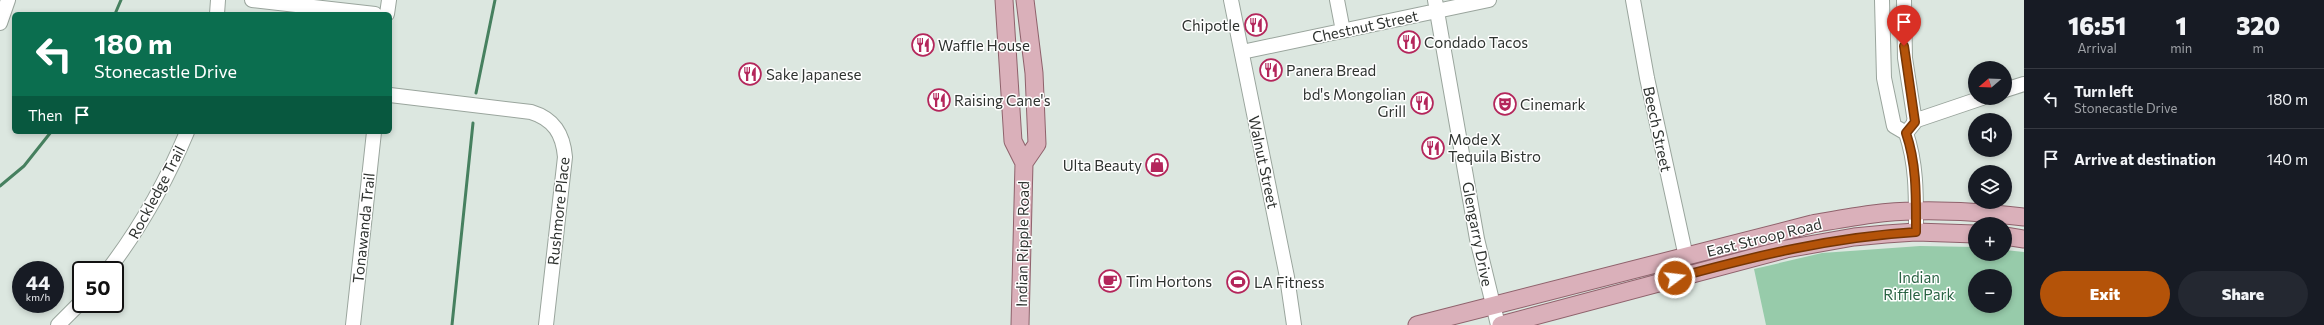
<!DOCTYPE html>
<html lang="en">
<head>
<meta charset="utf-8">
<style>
  body { margin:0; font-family:Commissioner,sans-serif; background:#242831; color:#f1f3f6; height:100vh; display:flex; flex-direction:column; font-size:15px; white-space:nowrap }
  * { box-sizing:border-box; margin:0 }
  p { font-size:13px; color:#9ea1a6 }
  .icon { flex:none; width:22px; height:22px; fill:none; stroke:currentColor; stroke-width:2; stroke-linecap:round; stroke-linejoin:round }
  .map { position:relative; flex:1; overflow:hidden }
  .drawer { display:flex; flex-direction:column; background:#171b24; width:300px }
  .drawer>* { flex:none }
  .top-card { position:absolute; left:12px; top:12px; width:380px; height:122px; border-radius:6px; box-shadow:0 2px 6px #0003; background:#0b6e4f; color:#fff; overflow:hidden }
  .needle { width:26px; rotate:251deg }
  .controls { position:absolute; left:1968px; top:61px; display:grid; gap:8px }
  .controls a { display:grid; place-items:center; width:44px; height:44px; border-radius:50%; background:#171b24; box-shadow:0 2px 6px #0003; font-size:20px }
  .speed { position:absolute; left:12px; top:261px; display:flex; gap:8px; font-size:20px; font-weight:700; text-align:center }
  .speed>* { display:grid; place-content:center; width:52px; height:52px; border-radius:50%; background:#171b24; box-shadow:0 2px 6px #0003; line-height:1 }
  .speed small { font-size:10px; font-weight:400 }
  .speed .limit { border:2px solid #111; border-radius:6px; background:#fff; color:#111 }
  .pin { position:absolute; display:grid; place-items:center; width:34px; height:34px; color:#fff; margin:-41px -17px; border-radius:50% 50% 50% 0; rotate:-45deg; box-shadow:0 0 4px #0007 }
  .pin .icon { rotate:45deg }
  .me { position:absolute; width:44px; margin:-22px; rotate:75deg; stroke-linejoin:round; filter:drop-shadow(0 0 3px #0008) }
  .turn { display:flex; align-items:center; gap:14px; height:84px; padding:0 16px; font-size:18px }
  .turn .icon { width:52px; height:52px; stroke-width:2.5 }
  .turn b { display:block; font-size:28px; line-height:34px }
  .then { display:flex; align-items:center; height:38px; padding:0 16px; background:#0003; gap:8px; font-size:15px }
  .eta { display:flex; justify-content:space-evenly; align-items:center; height:68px; text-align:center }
  .eta b { font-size:24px; font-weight:800; line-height:28px }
  .cta { display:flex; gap:8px; margin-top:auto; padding:8px 16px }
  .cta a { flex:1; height:46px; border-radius:24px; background:#b45309; color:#fff; font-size:16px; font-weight:800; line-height:46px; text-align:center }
  .cta a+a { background:#242831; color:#f1f3f6 }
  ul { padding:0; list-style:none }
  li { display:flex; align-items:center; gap:12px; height:60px; padding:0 16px; border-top:1px solid #363941 }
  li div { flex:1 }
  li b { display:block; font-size:15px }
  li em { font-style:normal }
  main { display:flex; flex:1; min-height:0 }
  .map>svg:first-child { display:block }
  .green { fill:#97cbaa; fill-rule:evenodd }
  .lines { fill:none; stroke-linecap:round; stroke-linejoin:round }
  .stream { stroke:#46805f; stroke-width:3 }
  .minor-casing { stroke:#9aa59d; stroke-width:16 }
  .major-casing { stroke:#8f626c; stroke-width:19 }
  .minor { stroke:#fff; stroke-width:14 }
  .major { stroke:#dab0ba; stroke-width:17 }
  .route-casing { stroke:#753606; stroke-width:10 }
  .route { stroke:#b45309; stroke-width:7 }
  .labels { text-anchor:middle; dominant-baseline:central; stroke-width:3; stroke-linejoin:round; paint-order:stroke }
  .poi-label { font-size:15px; fill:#2f3330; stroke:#fff; text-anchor:start }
  .street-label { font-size:15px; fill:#2f3330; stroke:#fff }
  .park-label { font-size:15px; fill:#286242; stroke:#fff }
</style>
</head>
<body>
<main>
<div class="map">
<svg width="2024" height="325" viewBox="0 0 2024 325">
  <rect width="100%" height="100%" fill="#dce7e0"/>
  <!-- green -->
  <path class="green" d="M1920,246L1975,247V254H2005V250L2024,252V325H1766L1754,269L1822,253ZM1975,276H2005V306H1975Z"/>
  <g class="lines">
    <!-- stream -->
    <path class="stream" d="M115,14L121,0
      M476,93L495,0
      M0,186L24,166L51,132
      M452,325L473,123"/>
    <!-- minor casing -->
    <g class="minor-casing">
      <path id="minor" d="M252,0L375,14
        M1231,0L1287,277L1294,325
        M1337,0L1343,31
        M1435,0L1477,239L1498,325
        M1633,0L1647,78L1686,257
        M1882,0L1884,78L1894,126L1906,133
        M1904,0L1905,58L1915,122L1906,133
        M217,14L218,0
        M387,14L389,0
        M0,23L8,0
        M1242,52L1489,0
        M2005,90L2024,84
        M390,95L531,112C554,119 563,134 565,157L546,325
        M1914,121L1982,98
        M1906,133C1917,165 1916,198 1916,232
        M108,270C141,227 166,182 187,132
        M58,325L81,302
        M353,325L374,132"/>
    </g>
    <!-- major casing -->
    <g class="major-casing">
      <path id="major" d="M1004,0L1013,141L1024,163L1020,325
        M1024,163L1037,144L1034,73L1025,0
        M2005,236L2024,239
        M1417,325L1812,224C1847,218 1881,211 1916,211C1952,210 1988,213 2024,217
        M1501,325L1786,249L1854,237L1886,234L1916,232L1975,234"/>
    </g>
    <!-- minor -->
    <use href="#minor" class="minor"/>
    <!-- major -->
    <use href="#major" class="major"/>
  </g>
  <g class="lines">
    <!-- route casing -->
    <g class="route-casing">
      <path id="route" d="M1675,278C1755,256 1833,237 1916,232C1916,198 1917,165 1906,133L1915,122L1904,46"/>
    </g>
    <!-- route -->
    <use href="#route" class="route"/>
  </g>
  <!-- icons -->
  <defs>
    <g id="restaurant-ring" transform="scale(1.15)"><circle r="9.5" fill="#fff" stroke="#b4265b" stroke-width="1.5"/><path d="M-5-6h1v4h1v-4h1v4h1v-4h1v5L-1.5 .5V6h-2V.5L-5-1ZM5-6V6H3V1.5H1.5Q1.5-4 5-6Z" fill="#b4265b"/></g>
    <g id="theatre-ring" transform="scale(1.15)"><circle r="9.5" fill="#fff" stroke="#b4265b" stroke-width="1.5"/><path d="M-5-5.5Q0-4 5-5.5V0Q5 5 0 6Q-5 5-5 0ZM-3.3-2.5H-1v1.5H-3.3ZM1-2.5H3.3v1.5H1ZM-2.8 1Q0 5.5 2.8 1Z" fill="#b4265b"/></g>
    <g id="shop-ring" transform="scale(1.15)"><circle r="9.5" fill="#fff" stroke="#b4265b" stroke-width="1.5"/><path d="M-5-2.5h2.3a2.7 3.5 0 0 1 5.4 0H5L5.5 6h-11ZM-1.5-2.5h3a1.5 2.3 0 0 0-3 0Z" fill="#b4265b"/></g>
    <g id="cafe-ring" transform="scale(1.15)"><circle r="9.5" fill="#fff" stroke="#b4265b" stroke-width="1.5"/><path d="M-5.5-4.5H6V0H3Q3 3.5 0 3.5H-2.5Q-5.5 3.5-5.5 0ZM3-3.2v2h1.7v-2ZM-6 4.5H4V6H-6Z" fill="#b4265b"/></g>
    <g id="stadium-ring" transform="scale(1.15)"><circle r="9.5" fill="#fff" stroke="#b4265b" stroke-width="1.5"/><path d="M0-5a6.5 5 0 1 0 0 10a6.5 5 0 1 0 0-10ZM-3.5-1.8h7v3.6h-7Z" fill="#b4265b"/></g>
  </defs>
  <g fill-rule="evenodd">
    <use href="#restaurant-ring" x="1256" y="25"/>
    <use href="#restaurant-ring" x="1409" y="42"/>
    <use href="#restaurant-ring" x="923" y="45"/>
    <use href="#restaurant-ring" x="1271" y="70"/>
    <use href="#restaurant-ring" x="750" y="74"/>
    <use href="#restaurant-ring" x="939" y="100"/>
    <use href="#restaurant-ring" x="1422" y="103"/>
    <use href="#theatre-ring" x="1505" y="104"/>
    <use href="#restaurant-ring" x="1433" y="148"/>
    <use href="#shop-ring" x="1157" y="165"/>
    <use href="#cafe-ring" x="1110" y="281"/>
    <use href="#stadium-ring" x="1238" y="282"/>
  </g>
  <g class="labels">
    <!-- poi labels -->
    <g class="poi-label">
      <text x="1240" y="25" text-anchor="end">Chipotle</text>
      <text x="1424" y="42">Condado Tacos</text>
      <text x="938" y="45">Waffle House</text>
      <text x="1286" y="70">Panera Bread</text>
      <text x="766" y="74">Sake Japanese</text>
      <text x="1406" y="94" text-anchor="end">bd's Mongolian<tspan x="1406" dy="17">Grill</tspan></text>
      <text x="954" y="100">Raising Cane's</text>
      <text x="1520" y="104">Cinemark</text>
      <text x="1448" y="139">Mode X<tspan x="1448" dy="17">Tequila Bistro</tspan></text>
      <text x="1142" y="165" text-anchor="end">Ulta Beauty</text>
      <text x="1126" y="281">Tim Hortons</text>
      <text x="1254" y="282">LA Fitness</text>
    </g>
    <!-- street labels -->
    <g class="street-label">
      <text transform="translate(1365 26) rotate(-12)">Chestnut Street</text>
      <text transform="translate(1658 129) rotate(78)">Beech Street</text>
      <text transform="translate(1264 162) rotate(78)">Walnut Street</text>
      <text transform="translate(156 192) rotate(-62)">Rockledge Trail</text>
      <text transform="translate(558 211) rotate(-84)">Rushmore Place</text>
      <text transform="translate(363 228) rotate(-84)">Tonawanda Trail</text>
      <text transform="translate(1478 234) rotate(79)">Glengarry Drive</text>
      <text transform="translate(1764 237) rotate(-14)">East Stroop Road</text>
      <text transform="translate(1022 244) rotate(-89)">Indian Ripple Road</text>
    </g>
    <!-- park labels -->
    <g class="park-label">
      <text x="1919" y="277">Indian<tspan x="1919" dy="17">Riffle Park</tspan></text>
    </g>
  </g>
</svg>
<div class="controls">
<a><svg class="needle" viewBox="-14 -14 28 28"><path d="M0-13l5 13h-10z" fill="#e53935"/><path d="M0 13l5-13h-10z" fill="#9ea1a6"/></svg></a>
<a><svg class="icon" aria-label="sound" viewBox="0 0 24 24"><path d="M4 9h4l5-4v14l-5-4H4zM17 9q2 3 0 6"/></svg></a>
<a><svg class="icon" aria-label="layers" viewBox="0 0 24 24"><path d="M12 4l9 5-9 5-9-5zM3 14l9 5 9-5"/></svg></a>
<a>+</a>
<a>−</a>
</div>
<div class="speed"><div>44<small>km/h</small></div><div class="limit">50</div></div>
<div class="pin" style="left:1904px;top:46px;background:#d93025"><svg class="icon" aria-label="arrive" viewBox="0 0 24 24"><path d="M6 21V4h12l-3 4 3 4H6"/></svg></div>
<svg class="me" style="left:1675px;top:278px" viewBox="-20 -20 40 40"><circle r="17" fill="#b45309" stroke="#fff" stroke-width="3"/><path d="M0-11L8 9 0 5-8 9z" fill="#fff"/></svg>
<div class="top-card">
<div class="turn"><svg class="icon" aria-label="left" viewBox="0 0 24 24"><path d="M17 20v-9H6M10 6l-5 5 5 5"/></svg><div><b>180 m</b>Stonecastle Drive</div></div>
<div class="then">Then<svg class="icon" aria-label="arrive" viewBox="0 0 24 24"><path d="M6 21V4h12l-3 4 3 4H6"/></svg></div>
</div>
</div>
<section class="drawer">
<div class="eta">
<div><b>16:51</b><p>Arrival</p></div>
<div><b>1</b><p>min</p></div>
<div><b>320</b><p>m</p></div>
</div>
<ul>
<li><svg class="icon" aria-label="left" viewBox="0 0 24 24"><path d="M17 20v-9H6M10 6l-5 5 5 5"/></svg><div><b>Turn left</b><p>Stonecastle Drive</p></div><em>180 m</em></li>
<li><svg class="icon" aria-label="arrive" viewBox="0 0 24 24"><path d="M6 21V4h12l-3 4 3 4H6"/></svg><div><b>Arrive at destination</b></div><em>140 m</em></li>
</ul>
<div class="cta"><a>Exit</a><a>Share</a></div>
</section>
</main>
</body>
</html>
